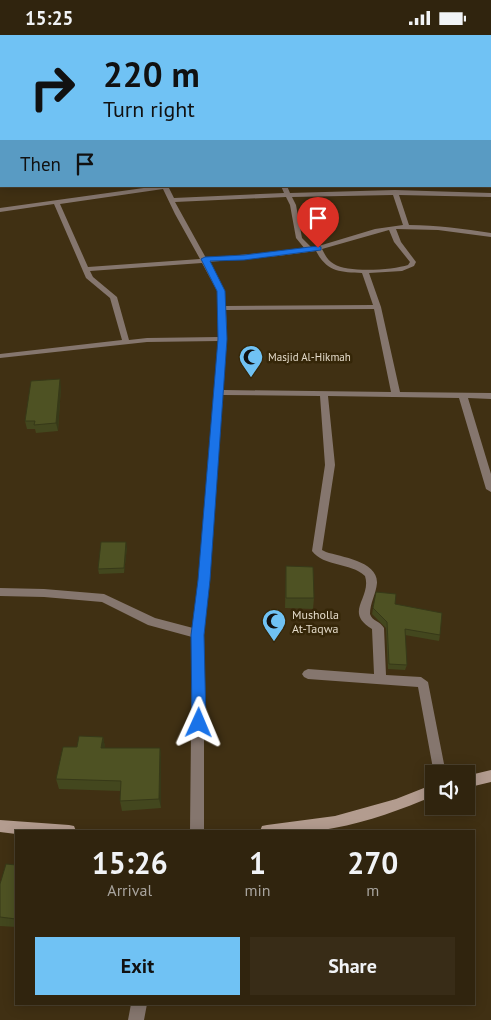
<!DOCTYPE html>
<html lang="en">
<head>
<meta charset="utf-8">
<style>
  body { margin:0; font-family:"PT Sans",sans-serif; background:#382c17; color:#f1f3f6; height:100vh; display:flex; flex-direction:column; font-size:19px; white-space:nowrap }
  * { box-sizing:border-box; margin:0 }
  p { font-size:16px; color:#a8a49e }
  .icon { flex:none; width:28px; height:28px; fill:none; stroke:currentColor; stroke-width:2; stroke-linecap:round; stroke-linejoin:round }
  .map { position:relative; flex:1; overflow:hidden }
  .sheet { position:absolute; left:15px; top:795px; width:460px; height:175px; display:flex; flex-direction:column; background:#30240e; border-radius:0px; box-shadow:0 2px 12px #0003,0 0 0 1px #4b412e }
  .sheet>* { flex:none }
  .top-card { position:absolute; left:0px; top:0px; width:491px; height:152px; box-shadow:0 2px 12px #0003,0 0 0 1px #4b412e; background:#70c2f4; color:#111; overflow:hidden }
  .buttons { position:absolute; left:425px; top:730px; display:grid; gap:10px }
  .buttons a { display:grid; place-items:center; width:50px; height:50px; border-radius:0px; background:#30240e; box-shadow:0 2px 12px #0003,0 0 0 1px #4b412e; font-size:25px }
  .pin { position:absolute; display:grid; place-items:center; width:42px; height:42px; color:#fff; margin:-51px -21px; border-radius:50% 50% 50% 0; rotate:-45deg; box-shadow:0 0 5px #0007 }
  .pin .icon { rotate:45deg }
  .me { position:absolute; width:55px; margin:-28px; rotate:1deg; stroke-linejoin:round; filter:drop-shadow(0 0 4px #0008) }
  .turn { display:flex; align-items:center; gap:18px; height:105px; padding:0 20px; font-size:22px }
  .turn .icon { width:65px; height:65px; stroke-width:2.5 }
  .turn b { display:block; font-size:35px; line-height:42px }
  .then { display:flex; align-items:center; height:48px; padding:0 20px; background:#0003; gap:10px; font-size:19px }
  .eta { display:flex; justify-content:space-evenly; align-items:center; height:85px; text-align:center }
  .eta b { font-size:30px; font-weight:700; line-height:35px }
  .primary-button { display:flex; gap:10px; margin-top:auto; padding:10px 20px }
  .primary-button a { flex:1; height:58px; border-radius:0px; background:#70c2f4; color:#111; font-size:20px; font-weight:700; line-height:58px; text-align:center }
  .primary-button a+a { background:#382c17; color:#f1f3f6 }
  .status { display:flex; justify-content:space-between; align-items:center; height:35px; padding:0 25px; background:#30240e; direction:ltr }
  .status svg { height:14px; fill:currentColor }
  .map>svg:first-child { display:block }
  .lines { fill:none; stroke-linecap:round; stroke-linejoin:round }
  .lane { stroke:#85766e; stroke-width:10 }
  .street { fill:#85766e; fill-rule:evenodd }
  .secondary { fill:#b39c8f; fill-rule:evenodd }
  .wall { fill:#43471e }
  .shaded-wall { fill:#373918 }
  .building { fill:#4e5223; stroke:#373918 }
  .route { fill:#1a73e8; stroke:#114b97 }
  .labels { text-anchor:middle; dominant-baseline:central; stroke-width:5; stroke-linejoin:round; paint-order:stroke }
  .far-poi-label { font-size:11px; fill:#e3dac9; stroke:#352608; text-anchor:start }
  .poi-label { font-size:12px; fill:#e3dac9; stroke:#352608; text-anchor:start }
</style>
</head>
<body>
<div class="status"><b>15:25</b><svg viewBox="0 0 49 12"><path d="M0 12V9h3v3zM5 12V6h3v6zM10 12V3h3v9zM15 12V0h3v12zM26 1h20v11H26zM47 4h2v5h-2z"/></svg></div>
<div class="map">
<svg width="491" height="985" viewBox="0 0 491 985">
  <rect width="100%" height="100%" fill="#403013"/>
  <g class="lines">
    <!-- lane -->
    <path class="lane" d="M490,40L491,39"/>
    <!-- street -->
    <path class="street" d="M161,0H165L166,1H162Z
      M490,58H491V60H490Z
      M0,98H1V102H0Z
      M490,102H491V106H490Z
      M158,151H168L174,163L284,158L281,151H287L290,158L395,155L491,158V162L399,160L409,190C437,190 464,194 491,198V202L438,195L396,194L401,207L416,227L414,231L402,236L369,238L381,272L400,357L491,358V364L468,363L491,439V457L486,454L459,363L328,361L335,430L322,515L326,517C341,522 378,526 377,548C376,559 370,568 370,579C372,586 380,586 384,593L386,640L421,642L428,647L446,739H434L418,652L308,644L304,642L302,639L304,636L308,634L374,639L372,594C343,577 372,563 365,541C350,527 324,532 312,516L325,430L320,361L223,360L209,545L204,599V796H190L192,602L148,590L102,567L44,562L0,561V553L44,554L104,559L155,583L193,593L199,545L219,306L147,307L0,323V319L122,305L110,263L86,243L54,169L0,177V173ZM163,154L175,179L200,224L88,232L60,169ZM393,160L403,190L375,194L312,213L302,203L296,170L292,162ZM286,162L290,170L296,203L305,214L206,223L175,167ZM389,195L394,207L410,227L408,230C393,235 348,238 334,229C328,226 325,220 322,214ZM316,216C327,237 340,237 362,238L373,270L225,271V256L208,227L278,221ZM202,228L217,256L219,302L147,303L129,305L117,262L93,242L90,236ZM374,274L391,357L223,355L227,304L226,275Z
      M131,969H147L144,985H128Z"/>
    <!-- secondary -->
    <path class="secondary" d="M490,37H491V39H490Z
      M491,735V747L466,753V741Z
      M434,749V761C402,774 368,787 334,793C310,798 284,798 260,796L262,791L267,790L335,781L396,764Z
      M0,785L69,790L74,791L76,796H16V799L0,797Z"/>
  </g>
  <!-- wall -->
  <path class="wall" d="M61,352L58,396L36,398L35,394H27L25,386Z
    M127,512L124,538L99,539L98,534Z
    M286,531L314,563L313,574L285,573Z
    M376,557L440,600L439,606L405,600L407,630L405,635L388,634L386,593L372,579Z
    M103,702L105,713H160L161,723V773L122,776L120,766V756L59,754L56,744L77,712Z
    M16,830V892L0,891V849Z"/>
  <!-- shaded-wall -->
  <path class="shaded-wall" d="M60,344L61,352L58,396L56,388Z
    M126,507L127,512L124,538V533Z
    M103,702L105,712L103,723L101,713Z
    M160,713L161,723V773L159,764Z"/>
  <!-- building -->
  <path class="building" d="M118,0H139V1H118Z
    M60,344L56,388L34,390L35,386H25L31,346Z
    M101,507H126L124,533L98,534Z
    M286,531L313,532L314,563H286Z
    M376,557L396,559L395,569L442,578L440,600L405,594L407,630L389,629L387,587L373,573Z
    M79,701L103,702L101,713H160L159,764L120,766L121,746L56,744L63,712H77Z
    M6,829L16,830V884L0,882V849Z"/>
  <!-- route -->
  <path class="route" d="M318,211L321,212V215L244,225L210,226L225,256L227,304L210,545L204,600L206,688L204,692L199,693L194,692L192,688L191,600L198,545L218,304L217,256L201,224L205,222L244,220Z"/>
  <!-- icons -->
  <defs>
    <g id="mosque-pin" transform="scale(1.25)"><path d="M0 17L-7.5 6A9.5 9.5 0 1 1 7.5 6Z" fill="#70c2f4" stroke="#352608"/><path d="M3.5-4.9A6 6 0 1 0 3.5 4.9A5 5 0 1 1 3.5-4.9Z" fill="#111"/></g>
  </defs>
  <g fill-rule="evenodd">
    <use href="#mosque-pin" x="251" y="322"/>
    <use href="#mosque-pin" x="274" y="586"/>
  </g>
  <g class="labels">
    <!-- far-poi labels -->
    <g class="far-poi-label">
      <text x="268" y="322">Masjid Al-Hikmah</text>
    </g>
    <!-- poi labels -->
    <g class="poi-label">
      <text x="292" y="579">Musholla<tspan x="292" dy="14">At-Taqwa</tspan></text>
    </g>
  </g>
</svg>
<div class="buttons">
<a><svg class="icon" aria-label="sound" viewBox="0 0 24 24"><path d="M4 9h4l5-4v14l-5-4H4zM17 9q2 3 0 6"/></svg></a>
</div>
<div class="pin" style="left:318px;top:213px;background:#d93025"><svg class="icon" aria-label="arrive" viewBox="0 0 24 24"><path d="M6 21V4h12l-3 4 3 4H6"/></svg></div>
<svg class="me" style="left:199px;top:688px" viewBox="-20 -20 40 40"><path d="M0-17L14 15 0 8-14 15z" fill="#1a73e8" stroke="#fff" stroke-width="4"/></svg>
<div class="top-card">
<div class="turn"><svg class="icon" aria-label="right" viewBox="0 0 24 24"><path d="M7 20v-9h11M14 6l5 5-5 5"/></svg><div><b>220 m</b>Turn right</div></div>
<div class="then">Then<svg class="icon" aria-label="arrive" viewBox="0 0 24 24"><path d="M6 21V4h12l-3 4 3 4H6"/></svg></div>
</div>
<section class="sheet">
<div class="eta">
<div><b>15:26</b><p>Arrival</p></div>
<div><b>1</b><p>min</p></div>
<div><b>270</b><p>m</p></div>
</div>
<div class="primary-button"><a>Exit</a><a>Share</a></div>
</section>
</div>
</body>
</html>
